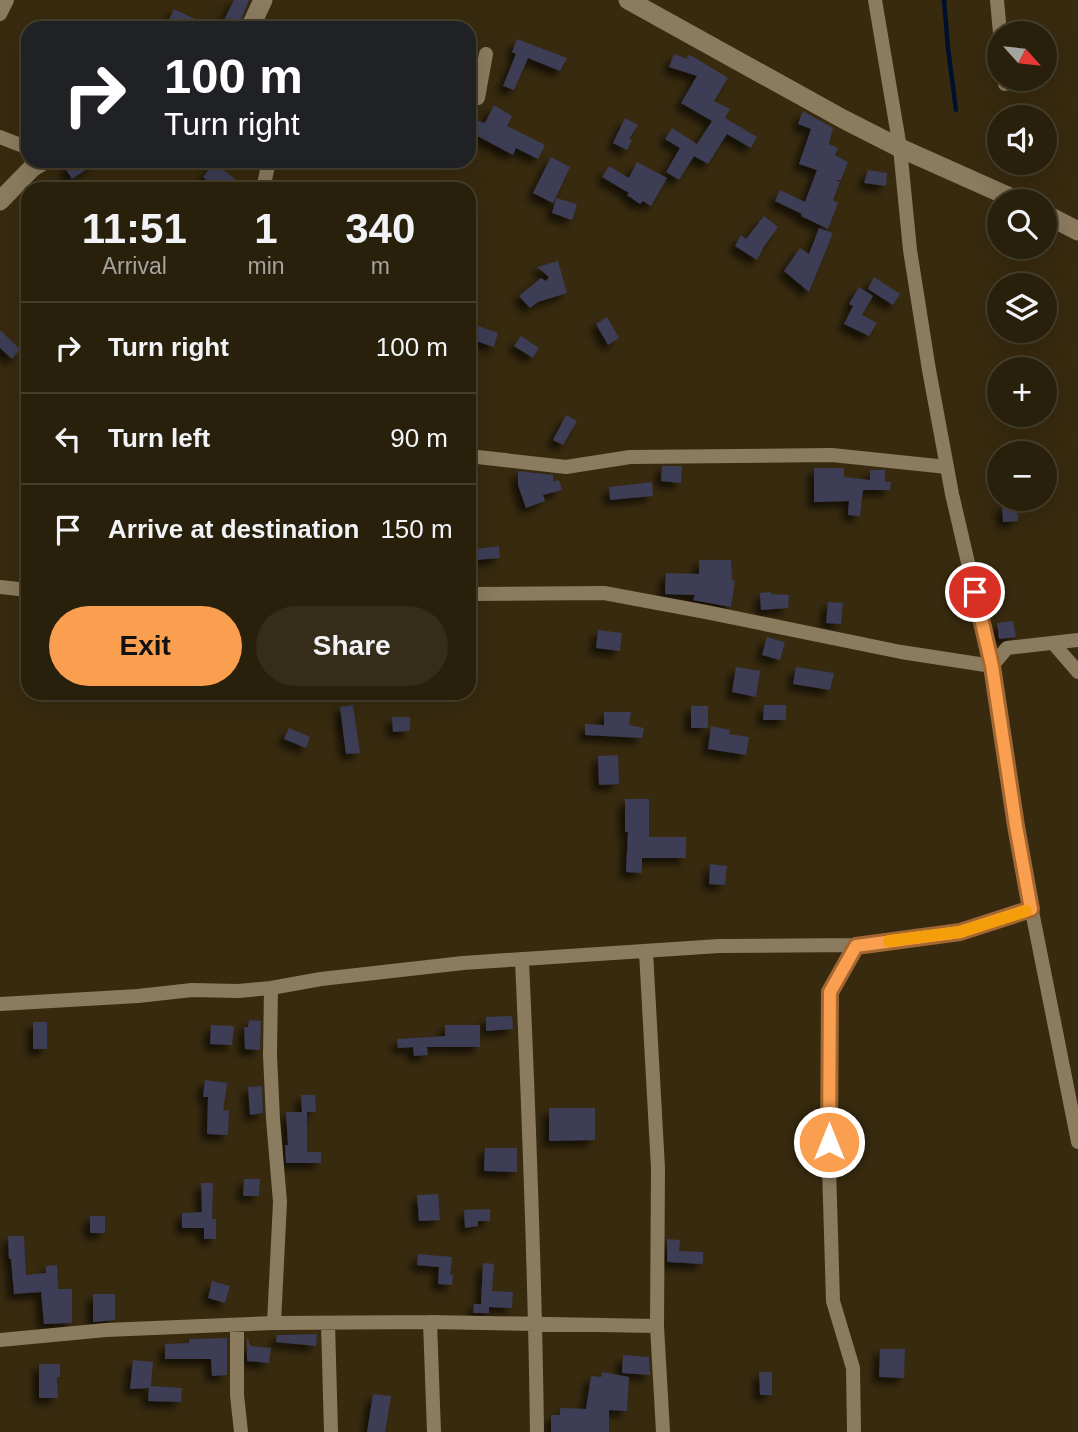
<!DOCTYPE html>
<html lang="en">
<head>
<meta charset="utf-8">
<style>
  body { margin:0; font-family:Helvetica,sans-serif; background:#352d19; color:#f1f3f6; height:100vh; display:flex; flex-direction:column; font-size:26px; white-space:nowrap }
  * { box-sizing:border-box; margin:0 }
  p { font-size:23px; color:#a5a39d }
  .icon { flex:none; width:38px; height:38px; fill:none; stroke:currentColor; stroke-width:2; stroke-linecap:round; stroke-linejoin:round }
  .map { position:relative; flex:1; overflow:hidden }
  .drawer { position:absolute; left:21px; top:182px; width:455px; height:518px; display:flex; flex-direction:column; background:#29200b; border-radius:21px; box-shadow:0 7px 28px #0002,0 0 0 2px #453e2c }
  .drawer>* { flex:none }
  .top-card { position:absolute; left:21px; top:21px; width:455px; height:147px; border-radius:21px; box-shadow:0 7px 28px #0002,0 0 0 2px #453e2c; background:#202124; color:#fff; overflow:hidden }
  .needle { width:46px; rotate:117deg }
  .fabs { position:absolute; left:987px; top:21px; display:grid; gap:14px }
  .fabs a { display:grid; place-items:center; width:70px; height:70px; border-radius:50%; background:#29200b; box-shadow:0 7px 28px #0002,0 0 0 2px #453e2c; font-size:35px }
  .pin { position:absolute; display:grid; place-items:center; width:60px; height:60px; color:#fff; margin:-30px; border:4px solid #fff; border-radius:50%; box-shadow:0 2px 7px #0007 }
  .me { position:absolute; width:77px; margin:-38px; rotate:0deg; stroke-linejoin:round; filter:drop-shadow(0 0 5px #0008) }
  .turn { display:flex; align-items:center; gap:24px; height:147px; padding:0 28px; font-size:32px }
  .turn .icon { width:91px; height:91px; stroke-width:2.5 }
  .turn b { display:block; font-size:49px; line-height:60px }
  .eta { display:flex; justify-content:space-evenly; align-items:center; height:119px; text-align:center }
  .eta b { font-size:42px; font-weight:800; line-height:49px }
  .action { display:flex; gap:14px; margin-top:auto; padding:14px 28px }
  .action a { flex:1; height:80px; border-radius:42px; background:#fa9f4f; color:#111; font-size:28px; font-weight:800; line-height:80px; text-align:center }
  .action a+a { background:#352d19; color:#f1f3f6 }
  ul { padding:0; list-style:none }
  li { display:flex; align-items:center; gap:21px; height:91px; padding:0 28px; border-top:2px solid #453e2c }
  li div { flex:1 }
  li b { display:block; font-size:26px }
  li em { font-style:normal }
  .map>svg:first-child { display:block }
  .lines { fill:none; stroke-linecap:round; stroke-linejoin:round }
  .stream { stroke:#00112e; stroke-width:4.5 }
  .building { fill:#3c3c57; filter:url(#shadow) }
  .street { stroke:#8b7b5f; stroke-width:14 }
  .secondary { stroke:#8b7b5f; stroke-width:19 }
  .route-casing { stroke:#a26733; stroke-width:18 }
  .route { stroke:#fa9f4f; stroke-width:12 }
  .slow { stroke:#f59e0b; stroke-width:12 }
</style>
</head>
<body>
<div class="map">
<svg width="1078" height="1432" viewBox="0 0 1078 1432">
  <defs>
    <filter id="shadow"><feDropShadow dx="-6" dy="6" stdDeviation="3.5" flood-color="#0009"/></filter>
  </defs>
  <rect width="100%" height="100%" fill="#372a0f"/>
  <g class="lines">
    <!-- stream -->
    <path class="stream" d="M944,0L948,48L956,110"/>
  </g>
  <!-- building -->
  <path class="building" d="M234,0H249L238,28H231L222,24Z
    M174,9L214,28H174L167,24Z
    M517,39L567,58L560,71L528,58L514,90L503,86L516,54L512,52Z
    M674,54L687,59L688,55L694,57L728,78L714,101L730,109L725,118L757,137L751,148L727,134L708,164L694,156L679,180L666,172L680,148L665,139L672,128L697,144L712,121L681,103L697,76L669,67Z
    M494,105L512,116L507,126L545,145L538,159L516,148L513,155L470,132L475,120L485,123Z
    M803,111L833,128L829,144L838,148L835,155L848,162L841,180H835L840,182L833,200L838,203L828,229L801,216L802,214L775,201L780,190L805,202L817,170L799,164L811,129L798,124Z
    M625,118L638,125L629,139L632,140L627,150L613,143Z
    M551,157L570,167L553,203L533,193Z
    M74,161H99L72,179L65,168Z
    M637,162L667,178L651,206L643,201L640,204L627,195L629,193L602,177L609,166L629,178Z
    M215,163L238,182L233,189H217L203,177Z
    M868,170L887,173L886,186L864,183Z
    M556,198L577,204L572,220L552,213Z
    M764,216L778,227L762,249H763L757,260L735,246L741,235L746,239Z
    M819,228L833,233L809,292L784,271L800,248L809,254Z
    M558,261L567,293L538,302L530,308L519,296L541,278L546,281L549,277L537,267Z
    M874,277L900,294L893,305L868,289Z
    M859,287L873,296L862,315L877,323L869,336L844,324L853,306L849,304Z
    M607,317L619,338L608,345L596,324Z
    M478,326L498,333L494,347L473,340Z
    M0,330L20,349L12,359L0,348Z
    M521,336L539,348L533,358L514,346Z
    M566,415L577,421L563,445L553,440Z
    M662,466H682L681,483L661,481Z
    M814,468H844V477L870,480V470H885V482H891L890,490H863L860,516L848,515L849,501L814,502Z
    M518,471L553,475V482L559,480L562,490L543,495L545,501L526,508L518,485Z
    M652,482L653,496L610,500L609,487Z
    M1017,504L1018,521L1003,522L1002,505Z
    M499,546L500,558L475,560L474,549Z
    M699,560H731L732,580H735L731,607L693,600L695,595L665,594L666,573L699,574Z
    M1002,578L1003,595L987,597L986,580Z
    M771,592V594L789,595L788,608L761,610L760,593Z
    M828,602L843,603L841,624L826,623Z
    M1013,621L1016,637L999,639L997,623Z
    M598,630L622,633L620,651L596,648Z
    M767,637L785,642L780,660L762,655Z
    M736,667L760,671L756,697L732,692Z
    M796,667L834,673L830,690L793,684Z
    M353,705L360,753L346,754L340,707Z
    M764,705H786V720H763Z
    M691,706H708V728H691Z
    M604,712H631L629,725L644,728L642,738L585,735V724L604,725Z
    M392,717H410V731L393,732Z
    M711,726L730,730L729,734L749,737L746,755L708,749Z
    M289,728L310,737L306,748L284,739Z
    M618,755L619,784L599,785L598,756Z
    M625,799H649V837H686V858H642V873L626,872L628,832H625Z
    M710,864L727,866L725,885L709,884Z
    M512,1016L513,1029L486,1031V1017Z
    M249,1020L261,1021L260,1050L245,1049L244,1027H248Z
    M33,1022H47V1049H33Z
    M211,1025L234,1026L232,1045L210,1044Z
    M445,1025H480V1047H427L428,1055L414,1056L413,1047L398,1048L397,1039L445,1036Z
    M205,1080L227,1083L223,1111L229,1110L228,1135L207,1134L208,1097H203Z
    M262,1086L263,1113L250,1115L248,1087Z
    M301,1095H315L316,1112H307V1152H321V1163H286L285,1145H288L286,1112H302Z
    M549,1108H595V1140L549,1141Z
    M485,1148H517V1172L484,1171Z
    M244,1179H260L259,1196H243Z
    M201,1183H213L212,1219H216V1239H204V1228H182V1213L202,1212Z
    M438,1194L440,1220L419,1221L417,1195Z
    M490,1209V1221H478V1226L465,1228L464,1210Z
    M90,1216H105V1233H90Z
    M8,1236H24L26,1275L46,1273V1266L57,1265L58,1289H72V1323L44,1324L41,1292L14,1294L11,1259H9Z
    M667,1239L680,1240L679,1251L703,1252V1264L667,1262Z
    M418,1254L452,1257L450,1275H453L452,1285L438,1284L439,1267L417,1265Z
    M483,1263L494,1264L492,1291L513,1292L512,1308L489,1307V1313H473L474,1304H481Z
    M212,1281L230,1286L225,1303L208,1298Z
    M93,1294H115V1320L93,1322Z
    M317,1334L316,1346L276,1342L277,1335Z
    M227,1338V1375L212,1376L211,1359H165V1344L189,1343V1339Z
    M247,1338H248L250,1346L271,1348L269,1363L247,1361Z
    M880,1349H905L904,1378L879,1377Z
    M623,1355L649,1357L650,1375L622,1373Z
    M133,1360L153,1362L151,1386L182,1388L181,1402L148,1401L149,1388L130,1389Z
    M39,1364H60V1377H57L58,1398H39Z
    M602,1372L629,1377L627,1411L609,1410V1432H551V1415H560V1408L586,1409L591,1376L601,1377Z
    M759,1372H772V1395H760Z
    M373,1394L391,1396L385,1432H367Z"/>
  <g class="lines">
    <!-- street -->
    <path class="street" d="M875,0L900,148L910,250L929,370L952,494L992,666L1015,826L1078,1142
      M997,0L1000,33
      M0,14L7,0
      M1005,79V84
      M478,98L486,54
      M0,137L28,148
      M263,189L269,161
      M469,456L566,467L630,457L832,455L947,467
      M0,587L28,590
      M469,594L604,593L706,612L901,652L992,666L1007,648L1078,640
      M1053,643L1078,672
      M646,952L658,1168L657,1326L663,1432
      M522,960C529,1118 535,1275 537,1432
      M271,988L270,1055L273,1119L280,1202L274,1323
      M0,1004L138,996L192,990L238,991L271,988L321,979L463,963L719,946L856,945L960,932L1031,909
      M430,1322L434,1432
      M328,1323L331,1432
      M237,1326V1395L241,1432
      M0,1340L106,1330L274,1323L430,1322L657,1326
      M854,1432L853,1368L833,1301L829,1167L830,992L856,945"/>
    <!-- secondary -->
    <path class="secondary" d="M628,0L843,119L900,148L1019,201
      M250,28L263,0
      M0,201L33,167L43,161
      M1045,214L1078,231"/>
  </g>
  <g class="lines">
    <!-- route casing -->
    <g class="route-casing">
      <path id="route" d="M829,1142L830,992L856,946L960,932L1031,909L1016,826L992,666L975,592"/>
    </g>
    <!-- route -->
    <use href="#route" class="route"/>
    <!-- slow -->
    <path class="slow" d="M889,941L960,932L1026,911"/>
  </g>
</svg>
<div class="fabs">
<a><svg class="needle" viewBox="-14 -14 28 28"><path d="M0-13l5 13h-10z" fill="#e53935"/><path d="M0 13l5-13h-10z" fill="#a5a39d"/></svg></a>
<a><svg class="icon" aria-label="sound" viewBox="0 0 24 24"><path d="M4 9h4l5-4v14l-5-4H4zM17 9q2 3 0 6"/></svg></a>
<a><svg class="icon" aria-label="search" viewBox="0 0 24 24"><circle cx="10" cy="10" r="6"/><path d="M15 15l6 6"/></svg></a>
<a><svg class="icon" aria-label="layers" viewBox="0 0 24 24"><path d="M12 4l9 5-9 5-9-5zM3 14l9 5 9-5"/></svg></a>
<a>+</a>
<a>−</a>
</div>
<div class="pin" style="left:975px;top:592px;background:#d93025"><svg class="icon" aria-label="arrive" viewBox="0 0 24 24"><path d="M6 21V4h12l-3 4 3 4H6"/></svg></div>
<svg class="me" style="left:829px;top:1142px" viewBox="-20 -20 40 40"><circle r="17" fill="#fa9f4f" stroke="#fff" stroke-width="3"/><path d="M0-11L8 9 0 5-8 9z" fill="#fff"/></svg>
<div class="top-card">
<div class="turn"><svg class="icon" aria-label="right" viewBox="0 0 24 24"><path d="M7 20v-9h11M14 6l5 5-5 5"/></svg><div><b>100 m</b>Turn right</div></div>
</div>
<section class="drawer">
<div class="eta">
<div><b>11:51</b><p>Arrival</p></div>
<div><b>1</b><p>min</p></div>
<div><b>340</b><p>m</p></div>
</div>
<ul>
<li><svg class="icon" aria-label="right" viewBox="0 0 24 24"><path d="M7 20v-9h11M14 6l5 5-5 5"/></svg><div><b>Turn right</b></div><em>100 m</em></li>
<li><svg class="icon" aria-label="left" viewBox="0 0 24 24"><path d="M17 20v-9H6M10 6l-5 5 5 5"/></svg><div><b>Turn left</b></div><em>90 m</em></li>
<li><svg class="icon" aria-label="arrive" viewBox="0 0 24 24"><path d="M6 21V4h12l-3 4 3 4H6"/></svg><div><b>Arrive at destination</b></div><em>150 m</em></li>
</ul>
<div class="action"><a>Exit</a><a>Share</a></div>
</section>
</div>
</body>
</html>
